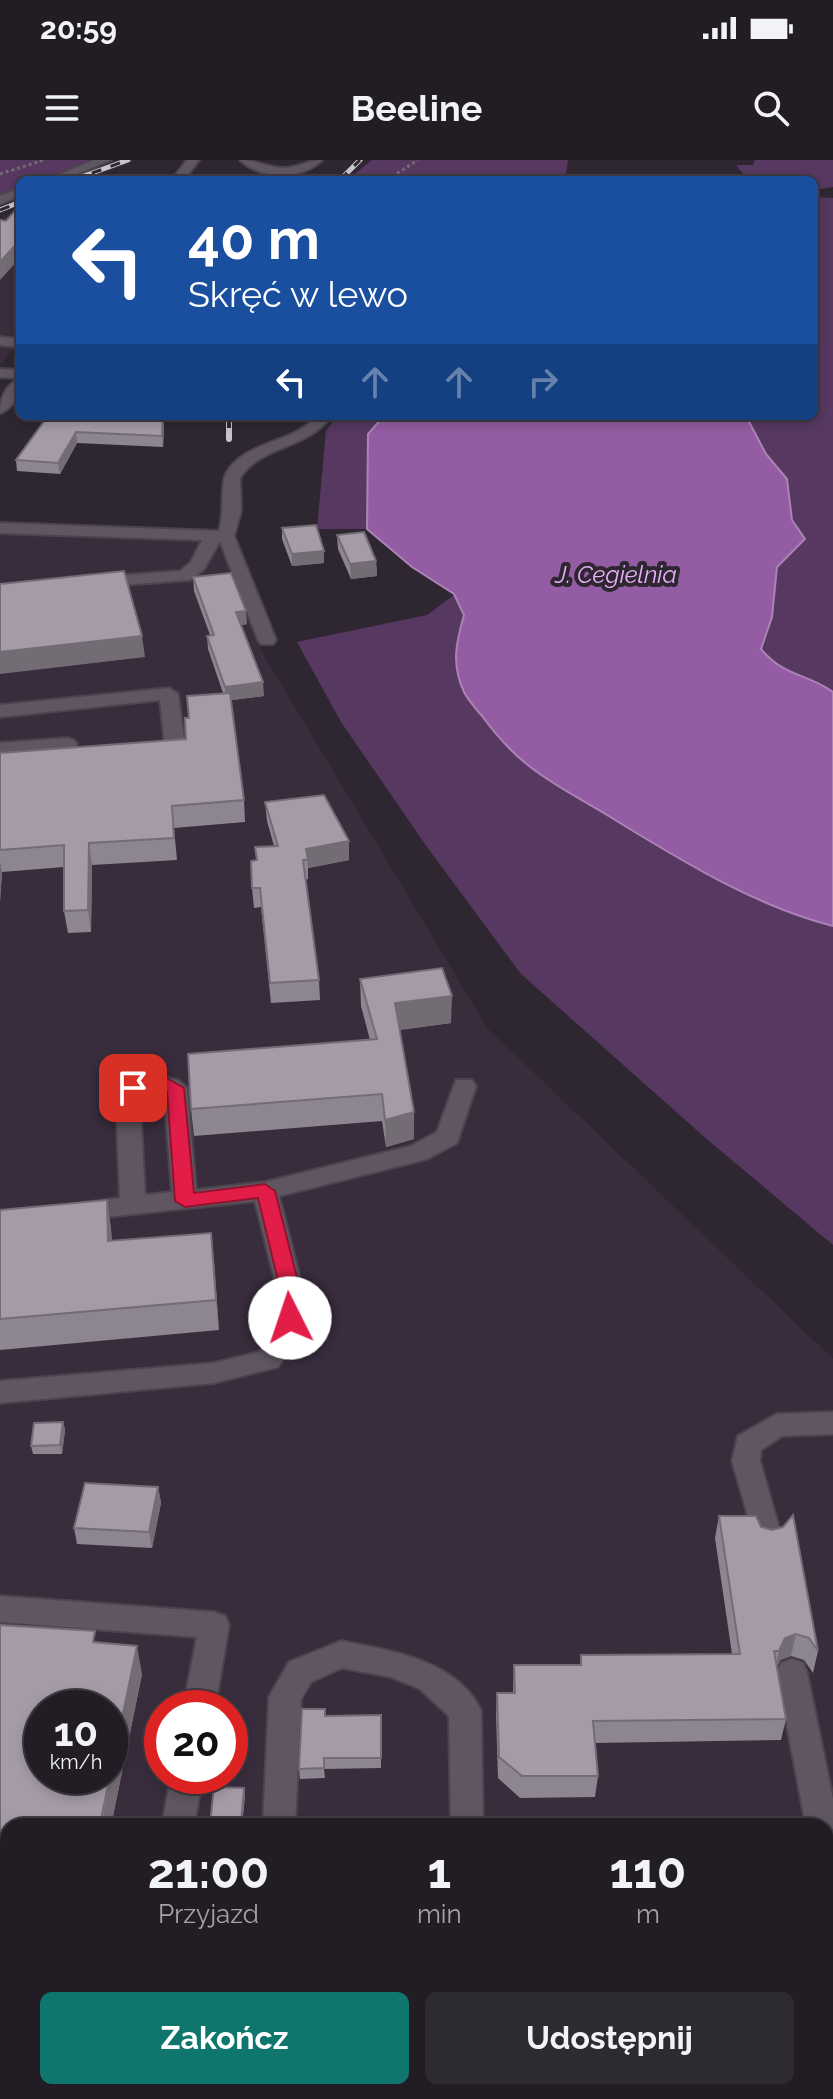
<!DOCTYPE html>
<html lang="pl">
<head>
<meta charset="utf-8">
<style>
  body { margin:0; font-family:Raleway,sans-serif; background:#2e2a32; color:#f1f3f6; height:100vh; display:flex; flex-direction:column; font-size:30px; white-space:nowrap }
  * { box-sizing:border-box; margin:0 }
  p { font-size:26px; color:#a2a2a7 }
  .icon { flex:none; width:44px; height:44px; fill:none; stroke:currentColor; stroke-width:2; stroke-linecap:round; stroke-linejoin:round }
  .map { position:relative; flex:1; overflow:hidden }
  .side { position:absolute; left:0px; top:1658px; width:834px; height:282px; display:flex; flex-direction:column; background:#221d25; border-radius:24px 24px 0 0; box-shadow:0 4px 12px #0003,0 0 0 2px #3f3b42 }
  .side>* { flex:none }
  .top-card { position:absolute; left:16px; top:16px; width:802px; height:244px; border-radius:12px; box-shadow:0 4px 12px #0003,0 0 0 2px #3f3b42; background:#1a4fa0; color:#fff; overflow:hidden }
  .speed { position:absolute; left:24px; top:1530px; display:flex; gap:16px; font-size:40px; font-weight:700; text-align:center }
  .speed>* { display:grid; place-content:center; width:104px; height:104px; border-radius:50%; background:#221d25; box-shadow:0 4px 12px #0003,0 0 0 2px #3f3b42; line-height:1 }
  .speed small { font-size:20px; font-weight:400 }
  .speed .limit { border:12px solid #d22; background:#fff; color:#111 }
  .pin { position:absolute; display:grid; place-items:center; width:68px; height:68px; color:#fff; margin:-34px; border-radius:16px; box-shadow:0 4px 12px #0006 }
  .me { position:absolute; width:88px; margin:-44px; rotate:356deg; stroke-linejoin:round; filter:drop-shadow(0 0 6px #0008) }
  .turn { display:flex; align-items:center; gap:28px; height:168px; padding:0 40px; font-size:36px }
  .turn .icon { width:104px; height:104px; stroke-width:2.5 }
  .turn b { display:block; font-size:56px; line-height:68px }
  .lanes { display:flex; align-items:center; height:76px; padding:0 40px; background:#0003; justify-content:center; gap:40px; direction:ltr }
  .lanes .off { opacity:.35 }
  .eta { display:flex; justify-content:space-evenly; align-items:center; height:136px; text-align:center }
  .eta b { font-size:48px; font-weight:700; line-height:56px }
  .cta { display:flex; gap:16px; margin-top:auto; padding:16px 40px }
  .cta a { flex:1; height:92px; border-radius:12px; background:#0f766e; color:#fff; font-size:32px; font-weight:700; line-height:92px; text-align:center }
  .cta a+a { background:#2e2a32; color:#f1f3f6 }
  .status { display:flex; justify-content:space-between; align-items:center; height:56px; padding:0 40px; background:#221d25; direction:ltr }
  .status svg { height:22px; fill:currentColor }
  header { display:flex; justify-content:space-between; align-items:center; height:104px; padding:0 40px; background:#221d25; font-size:36px; font-weight:700 }
  .map>svg:first-child { display:block }
  .built { fill:#392d3d; fill-rule:evenodd }
  .green { fill:#573860 }
  .water { fill:#945da3; stroke:#ab83b6; stroke-width:2 }
  .lines { fill:none; stroke-linecap:round; stroke-linejoin:round }
  .minor-casing { stroke:#4b444d; stroke-width:4 }
  .path-far1 { stroke:#716b74; stroke-width:3; stroke-dasharray:3 3; stroke-linecap:butt }
  .path { stroke:#716b74; stroke-width:7; stroke-dasharray:8 8; stroke-linecap:butt }
  .minor { fill:#5f5661; fill-rule:evenodd }
  .rail-far1-casing { stroke:#cac5cc; stroke-width:5 }
  .rail-casing { stroke:#cac5cc; stroke-width:6 }
  .rail-far1 { stroke:#2e2731; stroke-width:3; stroke-dasharray:10; stroke-linecap:butt }
  .rail { stroke:#2e2731; stroke-width:4; stroke-dasharray:12; stroke-linecap:butt }
  .wall { fill:#8d8590 }
  .shaded-wall { fill:#736c75 }
  .building { fill:#a49ba7; stroke:#736c75; stroke-width:2; fill-rule:evenodd }
  .route { fill:#e11d48; stroke:#92132f; stroke-width:2 }
  .labels { text-anchor:middle; dominant-baseline:central; stroke-width:8; stroke-linejoin:round; paint-order:stroke }
  .far-water-label { font-size:24px; font-style:italic; fill:#e9affa; stroke:#2e2731 }
</style>
</head>
<body>
<div class="status"><b>20:59</b><svg viewBox="0 0 49 12"><path d="M0 12V9h3v3zM5 12V6h3v6zM10 12V3h3v9zM15 12V0h3v12zM26 1h20v11H26zM47 4h2v5h-2z"/></svg></div>
<header><svg class="icon" aria-label="menu" viewBox="0 0 24 24"><path d="M4 6h16M4 12h16M4 18h16"/></svg>Beeline<svg class="icon" aria-label="search" viewBox="0 0 24 24"><circle cx="10" cy="10" r="6"/><path d="M15 15l6 6"/></svg></header>
<div class="map">
<svg width="833" height="1939" viewBox="0 0 833 1939">
  <rect width="100%" height="100%" fill="#2e2731"/>
  <!-- built -->
  <path class="built" d="M20,49V181L0,205V59Z
    M0,371L219,379L264,495L487,868L833,1199V1863L826,1862V1666H8V1807L0,1806ZM42,1548H110V1616H42ZM162,1548H230V1616H162Z"/>
  <!-- green -->
  <path class="green" d="M0,0H107L49,20H20V31L0,39Z
    M372,0H567L568,1L565,20H347Z
    M755,0H833V27L814,30V20H748L736,5H753Z
    M814,37L833,38V532L821,524L776,507L761,489L772,457L777,406L804,379L792,360L787,319L766,294L746,256H814Z
    M337,256H384L368,275L367,369H317L326,271Z
    M454,435L464,455C456,483 451,504 464,532C468,540 476,549 482,556C525,615 561,626 620,663C687,704 756,746 833,766V1085L702,975L521,814L427,687L341,562L297,482L427,455Z"/>
  <!-- water -->
  <path class="water" d="M384,256H746L766,294L787,319L792,360L805,379L777,407L772,457L761,489C786,518 805,512 833,532V766C756,746 687,704 620,663C561,626 525,615 482,556C476,549 468,540 464,532C451,504 456,483 464,455L454,434L412,407L367,369L368,274Z"/>
  <g class="lines">
    <!-- minor casing -->
    <g class="minor-casing">
      <path id="minor" d="M94,0H111L63,20H46Z
        M187,0H199L184,20H172Z
        M240,0C256,0 268,8 284,8C298,8 308,0 322,0C301,20 262,20 240,0Z
        M20,28V36L0,44V36Z
        M0,177L20,179V187L0,185Z
        M0,209L20,210V218L0,217Z
        M20,219C20,233 14,248 0,253C0,239 6,224 20,219Z
        M316,256H331C307,290 260,285 240,318L241,351L234,376L276,480L273,484H261L258,480L220,381L204,409L190,420L94,427L86,422L88,418L180,411L191,402L202,380L0,373V363L219,371C225,352 220,325 226,314C244,280 293,285 316,256Z
        M169,528L178,534L185,587L175,593L165,587L160,540L0,557V545Z
        M67,578L74,580L77,584L74,588L0,595V583Z
        M154,915L178,920L187,928L196,1030L265,1022L411,986L437,972L456,920H472L476,926L457,983L427,999L279,1036L306,1141L300,1174L278,1207L214,1223L0,1243V1221L214,1203L259,1192L274,1172L280,1141L255,1041L78,1060L69,1057L65,1051L69,1045L120,1038L116,941L125,922ZM147,931L164,932L172,1032L145,1035L140,941Z
        M833,1252V1274L782,1276L761,1290L760,1301L782,1378L777,1387L767,1390L757,1387L732,1301L738,1276L777,1254Z
        M0,1436L214,1452L225,1456L229,1465L215,1548H183L197,1477L0,1462Z
        M341,1481C389,1490 457,1500 481,1550L483,1666H451L449,1556L420,1529L391,1517L342,1508L311,1522L301,1539L295,1666H263L269,1537L289,1502Z
        M792,1499L803,1503L807,1513L833,1639V1698L826,1701V1666H806L777,1513L781,1503Z
        M171,1616H203L194,1666H162Z
        M0,1748L8,1749V1783L0,1782Z
        M0,1821L8,1822V1858L0,1857Z"/>
    </g>
    <!-- path-far1 -->
    <path class="path-far1" d="M0,14L44,0
      M203,17L231,20
      M387,20L418,0"/>
    <!-- path -->
    <path class="path" d="M826,1897L833,1898"/>
    <!-- minor -->
    <use href="#minor" class="minor"/>
    <!-- rail-far1 casing -->
    <g class="rail-far1-casing">
      <path id="rail-far1" d="M73,20L128,0
        M340,20L360,0
        M0,50L20,42"/>
    </g>
    <!-- rail casing -->
    <g class="rail-casing">
      <path id="rail" d="M229,256V279"/>
    </g>
    <!-- rail-far1 -->
    <use href="#rail-far1" class="rail-far1"/>
    <!-- rail -->
    <use href="#rail" class="rail"/>
  </g>
  <!-- wall -->
  <path class="wall" d="M48,256L164,266L163,287L77,283L60,314L17,311L16,300Z
    M282,368L324,403L292,406L282,379Z
    M337,375L376,401L377,416L351,419L338,389Z
    M193,417L247,464L241,465L264,536L231,540L244,640L245,662L174,668L177,700L92,705L91,772L68,773L64,751V707L2,712L0,741V593L186,579L189,558L223,533L208,489L207,476L210,475L194,431Z
    M265,642L349,681V700L308,708V719L305,720L319,820L320,840L271,843L261,747L254,748L252,728L256,700L274,686L267,661Z
    M360,819L451,863L400,870L414,979L386,987L382,961L194,976L191,949L370,880L361,846Z
    M107,1040L111,1069L112,1081L214,1102L219,1170L0,1190V1050Z
    M63,1262L65,1270L62,1294H33L31,1286Z
    M158,1327L161,1343L152,1388L77,1384L74,1368Z
    M719,1356L818,1491L813,1513L804,1500L791,1496L780,1500L777,1507L786,1559L781,1580L595,1583L598,1616L595,1637L520,1638L498,1618L496,1555L497,1533H513L514,1505H580L581,1495L732,1494L715,1378Z
    M0,1465L98,1482L142,1514L111,1666H8V1697H0Z
    M381,1555V1608L324,1609L325,1618L300,1619L299,1609L325,1556Z
    M244,1628L245,1635L242,1666H210V1664Z"/>
  <!-- shaded-wall -->
  <path class="shaded-wall" d="M20,80V98L0,120V102Z
    M163,256L164,266L163,287L162,276Z
    M76,272L77,283L60,314L58,303Z
    M324,391V403L292,406V394Z
    M376,401L377,416L351,419L350,404Z
    M246,451L247,464L237,466L236,452Z
    M142,476L145,497L0,514V492Z
    M263,522L264,536L226,541L225,527Z
    M349,681V700L308,708L306,689Z
    M89,683L92,705L91,772L88,750Z
    M0,701L2,712L0,741Z
    M452,836L451,863L396,870L395,843Z
    M414,952V979L386,987L385,960Z
    M107,1040L111,1069L112,1111L108,1081Z
    M211,1073L214,1102L219,1170L216,1140Z
    M63,1262L65,1270L62,1294L60,1285Z
    M158,1327L161,1343L152,1388L149,1372Z
    M796,1474L791,1496L780,1500L774,1513L779,1491L785,1478Z
    M137,1486L142,1514L111,1666H101Z
    M244,1628L245,1635L242,1666H241Z"/>
  <!-- building -->
  <path class="building" d="M20,45V80L0,102V60L6,61Z
    M48,256H163L162,276L76,272L58,303L16,300Z
    M316,365L324,391L292,394L282,368Z
    M364,372L376,401L350,404L337,375Z
    M124,411L142,476L0,492V424Z
    M231,413L246,451L236,452L263,522L225,527L207,476L214,475L193,417Z
    M230,533L244,640L172,646L174,678L89,683L88,750L64,751V685L0,690V593L186,579L185,558H189L187,536Z
    M324,635L349,681L306,689L308,700H303L319,820L270,823L260,728H252L251,701L257,700L255,687L278,686L265,642Z
    M442,808L452,836L395,843L414,952L385,960L382,934L191,949L188,894L377,879L360,819Z
    M107,1040L108,1081L211,1073L216,1140L0,1159V1050Z
    M63,1262L60,1285L31,1286L34,1263Z
    M85,1323L158,1327L149,1372L74,1368Z
    M793,1355L818,1491L809,1478L796,1474L785,1478L779,1491H774L786,1559L593,1561L598,1616H522L499,1597L497,1533H515L514,1505H581V1495L740,1494L719,1356H756L761,1367L772,1370L783,1367Z
    M0,1465L95,1471L93,1482L137,1486L100,1664L52,1661L51,1666H8V1670H0ZM42,1548H110V1616H42Z
    M302,1549H325V1556L381,1555V1598H324V1608L299,1609Z
    M214,1627L244,1628L241,1664H210Z"/>
  <!-- route -->
  <path class="route" d="M163,916L184,928L194,1033L265,1024L275,1031L303,1141L297,1163H283L280,1158L283,1141L258,1038L185,1047L175,1041L167,931C155,925 146,931 133,934L124,928L139,919Z"/>
  <g class="labels">
    <!-- far-water labels -->
    <g class="far-water-label">
      <text x="616" y="414">J. Cegielnia</text>
    </g>
  </g>
</svg>
<div class="speed"><div>10<small>km/h</small></div><div class="limit">20</div></div>
<div class="pin" style="left:133px;top:928px;background:#d93025"><svg class="icon" aria-label="arrive" viewBox="0 0 24 24"><path d="M6 21V4h12l-3 4 3 4H6"/></svg></div>
<svg class="me" style="left:290px;top:1158px" viewBox="-20 -20 40 40"><circle r="19" fill="#fff"/><path d="M0-13L10 11 0 6-10 11z" fill="#e11d48"/></svg>
<div class="top-card">
<div class="turn"><svg class="icon" aria-label="left" viewBox="0 0 24 24"><path d="M17 20v-9H6M10 6l-5 5 5 5"/></svg><div><b>40 m</b>Skręć w lewo</div></div>
<div class="lanes"><svg class="icon" aria-label="left" viewBox="0 0 24 24"><path d="M17 20v-9H6M10 6l-5 5 5 5"/></svg><svg class="icon off" aria-label="ahead" viewBox="0 0 24 24"><path d="M12 20V5M6 11l6-6 6 6"/></svg><svg class="icon off" aria-label="ahead" viewBox="0 0 24 24"><path d="M12 20V5M6 11l6-6 6 6"/></svg><svg class="icon off" aria-label="right" viewBox="0 0 24 24"><path d="M7 20v-9h11M14 6l5 5-5 5"/></svg></div>
</div>
<section class="side">
<div class="eta">
<div><b>21:00</b><p>Przyjazd</p></div>
<div><b>1</b><p>min</p></div>
<div><b>110</b><p>m</p></div>
</div>
<div class="cta"><a>Zakończ</a><a>Udostępnij</a></div>
</section>
</div>
</body>
</html>
